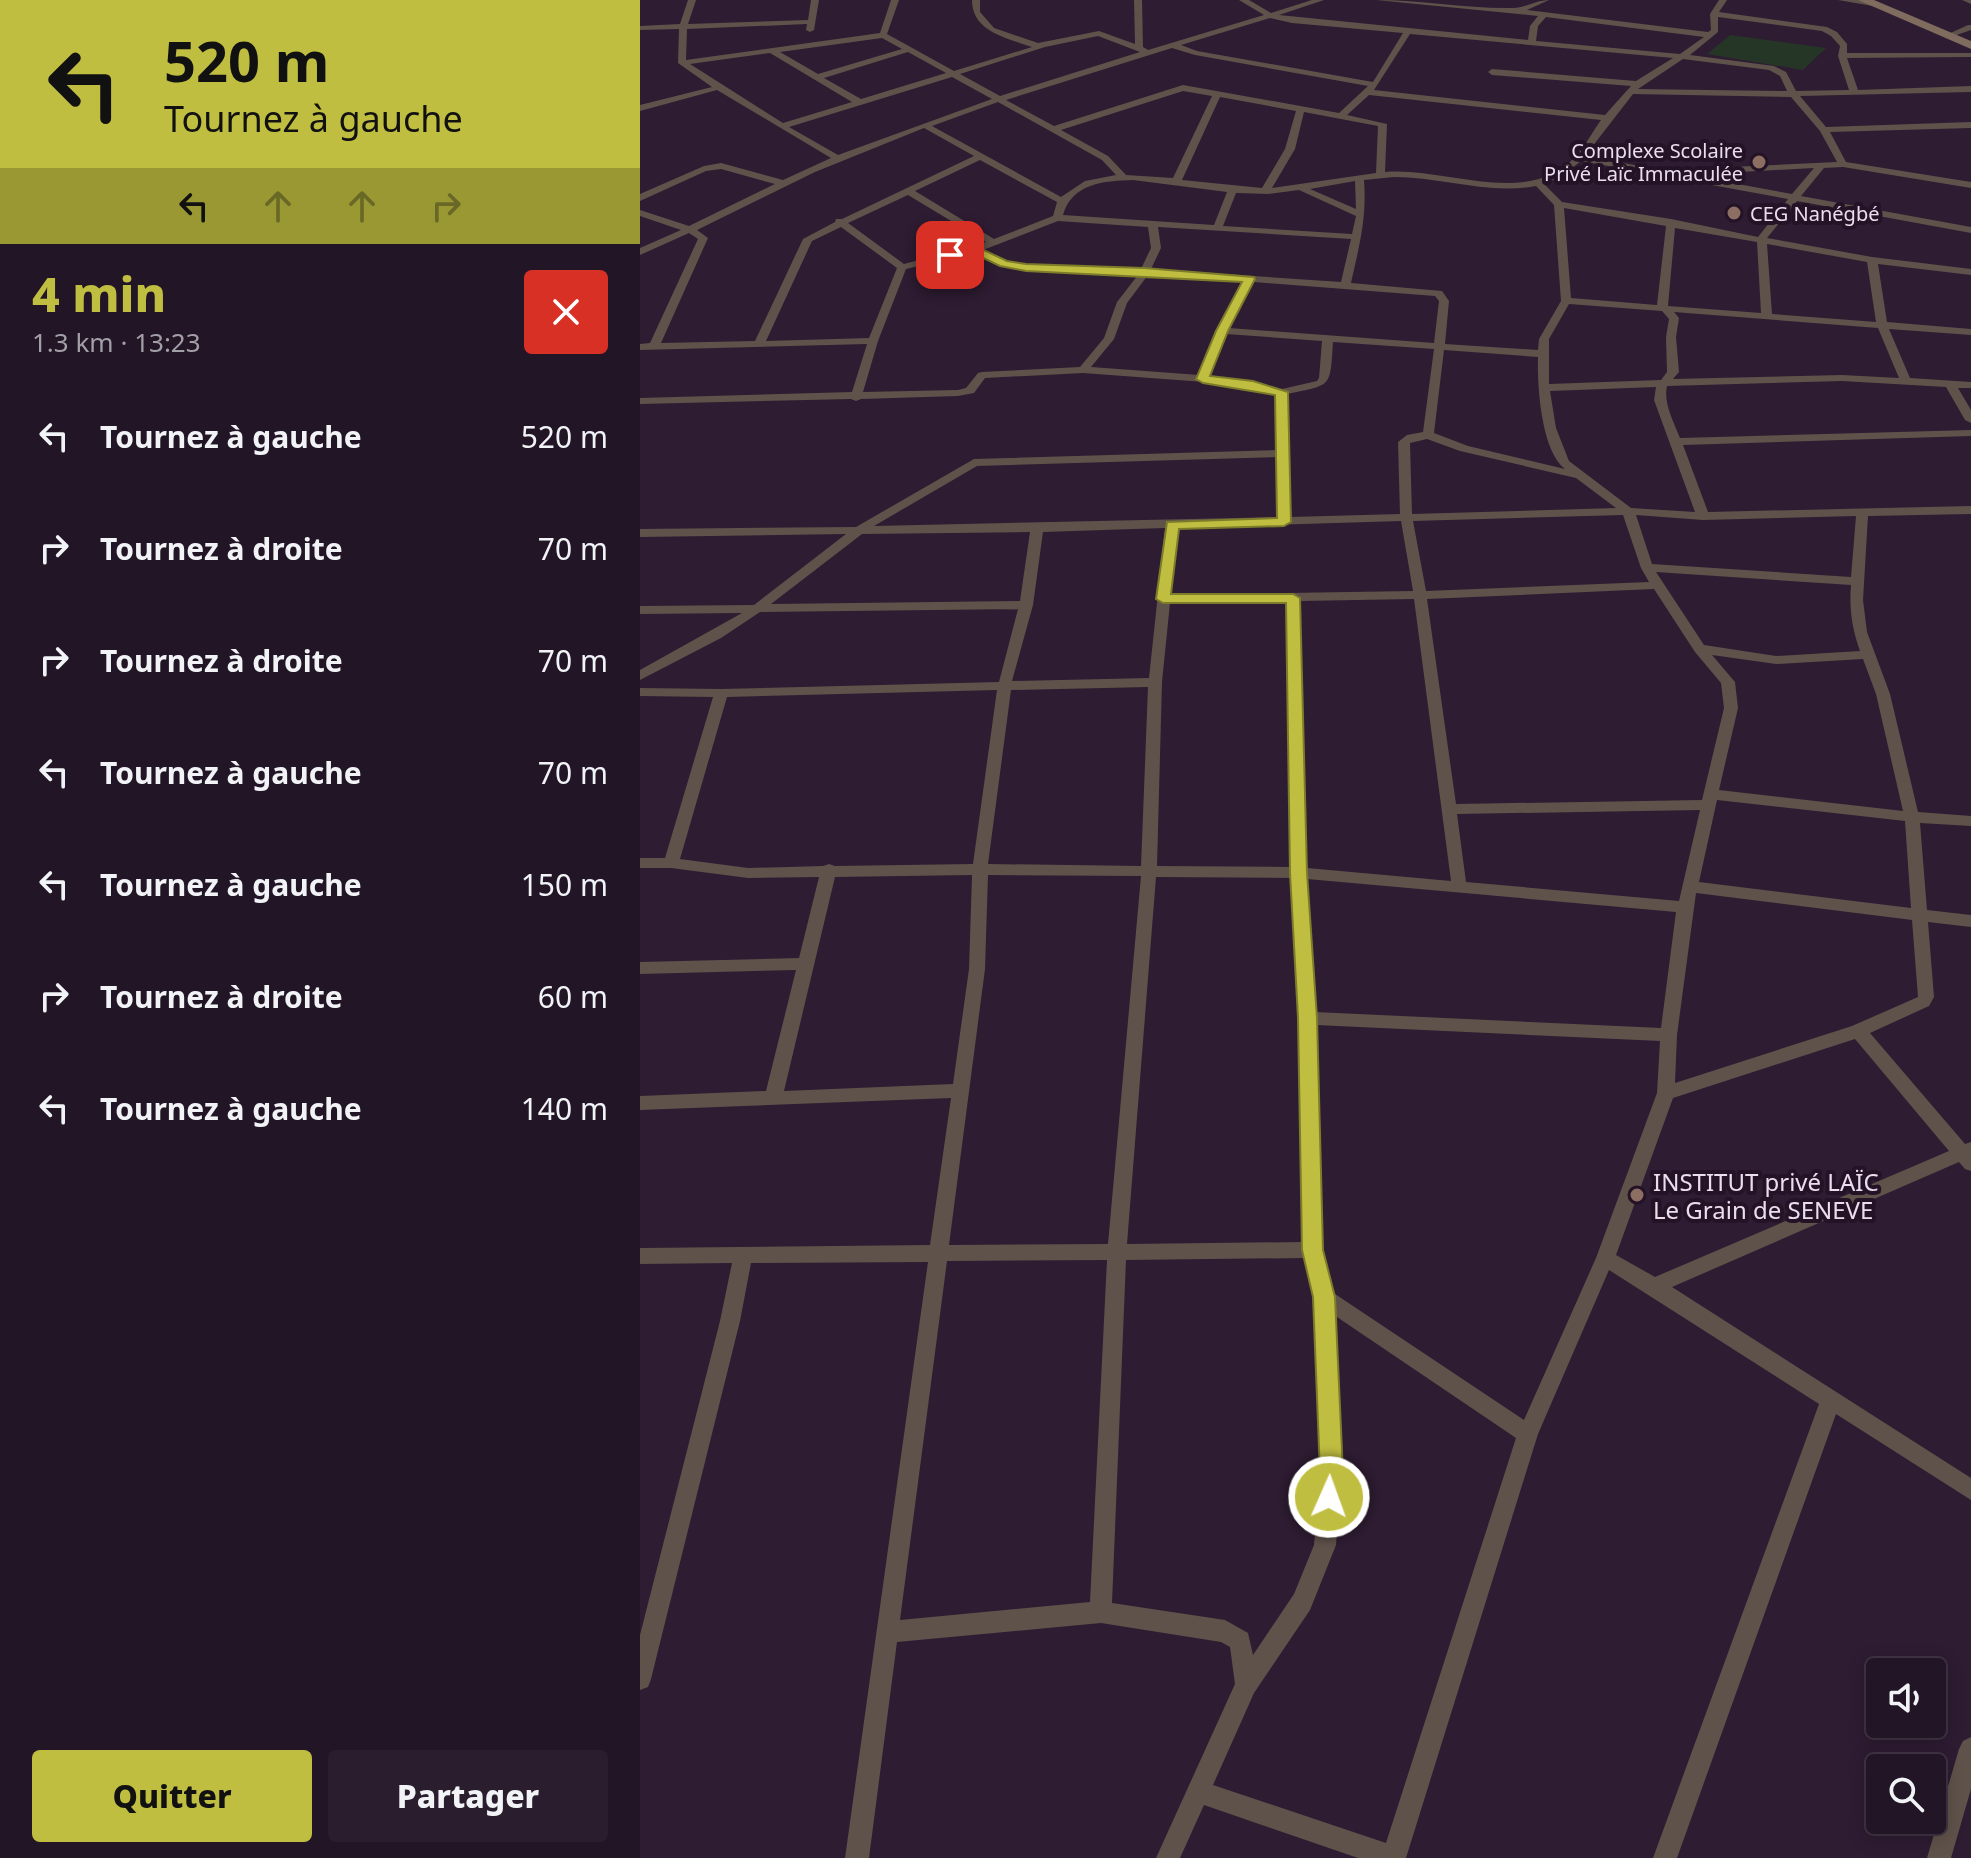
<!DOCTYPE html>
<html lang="fr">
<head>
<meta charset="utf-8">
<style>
  body { margin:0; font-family:"Noto Sans",sans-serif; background:#2a1e2e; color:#f1f3f6; height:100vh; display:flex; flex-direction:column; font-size:30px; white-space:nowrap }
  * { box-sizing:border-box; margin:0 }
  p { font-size:26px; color:#a29fa7 }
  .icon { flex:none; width:44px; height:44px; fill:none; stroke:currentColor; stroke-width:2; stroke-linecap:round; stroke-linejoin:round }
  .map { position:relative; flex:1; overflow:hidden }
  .drawer { display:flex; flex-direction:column; background:#221526; width:640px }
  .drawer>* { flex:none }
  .banner { background:#c0be40; color:#111; overflow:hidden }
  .buttons { position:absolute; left:1226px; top:1658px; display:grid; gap:16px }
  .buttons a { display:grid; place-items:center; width:80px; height:80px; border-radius:8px; background:#221526; box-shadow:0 4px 20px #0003,0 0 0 2px #3f3443; font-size:40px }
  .pin { position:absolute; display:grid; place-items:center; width:68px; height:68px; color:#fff; margin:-34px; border-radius:16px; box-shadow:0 4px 12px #0006 }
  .me { position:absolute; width:88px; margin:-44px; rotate:2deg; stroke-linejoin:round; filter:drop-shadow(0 0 6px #0008) }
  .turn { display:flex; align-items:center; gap:28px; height:168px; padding:0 32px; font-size:36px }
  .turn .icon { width:104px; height:104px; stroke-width:2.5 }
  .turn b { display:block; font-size:56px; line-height:68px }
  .lanes { display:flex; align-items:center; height:76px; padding:0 32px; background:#0003; justify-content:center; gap:40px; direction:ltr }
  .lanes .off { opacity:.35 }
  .round { display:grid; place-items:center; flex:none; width:84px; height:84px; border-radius:8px; background:#2a1e2e }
  .overview { display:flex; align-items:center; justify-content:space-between; height:136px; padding:0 32px }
  h1 { font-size:48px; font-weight:800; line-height:60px; color:#c0be40 }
  .primary-button { display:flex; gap:16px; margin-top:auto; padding:16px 32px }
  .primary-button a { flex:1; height:92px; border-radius:8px; background:#c0be40; color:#111; font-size:32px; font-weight:800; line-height:92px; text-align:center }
  .primary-button a+a { background:#2a1e2e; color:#f1f3f6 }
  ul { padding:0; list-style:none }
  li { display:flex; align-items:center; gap:24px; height:112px; padding:0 32px }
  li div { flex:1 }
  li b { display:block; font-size:30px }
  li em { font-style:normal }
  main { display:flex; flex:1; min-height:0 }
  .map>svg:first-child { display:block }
  .green { fill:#253627 }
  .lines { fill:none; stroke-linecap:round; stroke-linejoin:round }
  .street { fill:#5f524a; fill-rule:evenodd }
  .secondary { fill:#806b5f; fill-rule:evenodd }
  .route { fill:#c0be40; stroke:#7d7c2a; stroke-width:2 }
  .education-dot { fill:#8d6e63; stroke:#241227; stroke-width:3 }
  .labels { text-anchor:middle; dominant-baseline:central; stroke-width:8; stroke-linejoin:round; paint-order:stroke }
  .far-poi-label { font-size:20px; fill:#eadeed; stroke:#241227; text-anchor:end }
  .poi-label { font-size:24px; fill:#eadeed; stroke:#241227; text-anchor:start }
</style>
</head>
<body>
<main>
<section class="drawer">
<div class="banner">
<div class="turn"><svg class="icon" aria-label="left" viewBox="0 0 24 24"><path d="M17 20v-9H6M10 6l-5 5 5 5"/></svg><div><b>520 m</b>Tournez à gauche</div></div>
<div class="lanes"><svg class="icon" aria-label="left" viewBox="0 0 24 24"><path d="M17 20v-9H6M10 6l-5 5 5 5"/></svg><svg class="icon off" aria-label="ahead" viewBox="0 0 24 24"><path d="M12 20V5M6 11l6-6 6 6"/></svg><svg class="icon off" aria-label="ahead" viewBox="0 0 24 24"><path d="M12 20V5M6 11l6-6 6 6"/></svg><svg class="icon off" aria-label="right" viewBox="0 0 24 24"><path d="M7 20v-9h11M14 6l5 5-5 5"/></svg></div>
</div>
<div class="overview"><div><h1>4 min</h1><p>1.3 km · 13:23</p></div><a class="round" style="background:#d93025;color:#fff"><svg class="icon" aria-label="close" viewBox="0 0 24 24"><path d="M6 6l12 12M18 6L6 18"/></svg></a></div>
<ul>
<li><svg class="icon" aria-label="left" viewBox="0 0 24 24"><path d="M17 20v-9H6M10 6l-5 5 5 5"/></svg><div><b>Tournez à gauche</b></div><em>520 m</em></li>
<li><svg class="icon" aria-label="right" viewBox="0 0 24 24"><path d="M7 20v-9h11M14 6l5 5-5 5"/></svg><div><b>Tournez à droite</b></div><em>70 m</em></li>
<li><svg class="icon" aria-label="right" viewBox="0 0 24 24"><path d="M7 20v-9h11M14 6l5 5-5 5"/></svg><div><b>Tournez à droite</b></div><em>70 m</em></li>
<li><svg class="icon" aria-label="left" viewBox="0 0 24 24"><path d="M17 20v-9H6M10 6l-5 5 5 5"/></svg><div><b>Tournez à gauche</b></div><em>70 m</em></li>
<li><svg class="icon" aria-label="left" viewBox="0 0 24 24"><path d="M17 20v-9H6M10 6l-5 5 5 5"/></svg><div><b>Tournez à gauche</b></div><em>150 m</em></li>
<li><svg class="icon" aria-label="right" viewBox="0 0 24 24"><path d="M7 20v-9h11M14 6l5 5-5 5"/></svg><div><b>Tournez à droite</b></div><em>60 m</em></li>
<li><svg class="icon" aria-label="left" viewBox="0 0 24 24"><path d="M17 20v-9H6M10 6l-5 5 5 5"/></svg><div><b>Tournez à gauche</b></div><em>140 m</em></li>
</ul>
<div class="primary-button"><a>Quitter</a><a>Partager</a></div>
</section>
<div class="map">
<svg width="1331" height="1858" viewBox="0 0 1331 1858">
  <rect width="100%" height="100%" fill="#2e1c32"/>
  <!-- green -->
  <path class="green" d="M1090,35L1186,48L1163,70L1067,54Z"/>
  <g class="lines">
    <!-- street -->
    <path class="street" d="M48,0H56L48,24L168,20L171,0H179L174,30L170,32L166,30L167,24L47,29L46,60L240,33L251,0H259L247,34L314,71L392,47C367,38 332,32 332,0H340V12L354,28L398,43L459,31L495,44L494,0H502L503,47L508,50L624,15L599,0H609L631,13L672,0H684L639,15L888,40L890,26L898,16L736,0C782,0 828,9 873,8C885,8 896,0 909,0L887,10L1068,32L1071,30L1070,14L1079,0H1087L1079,12L1187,27L1197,32L1207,44V53H1331V57L1207,58L1218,90L1331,86V92L1160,96L1186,127L1331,122V128L1190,132L1206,162L1331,182V188L1203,167L1184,168L1161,196L1331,227V233L1157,201L1127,238L1232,257L1331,269V275L1238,264L1247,322L1331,329V335L1249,329L1270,378L1331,382V388H1318L1331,410V423L1325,420L1306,387L1202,381L1027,386C1023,403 1034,422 1040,438L1331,430V436L1043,445L1068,512L1331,506V514L1228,516L1223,600L1227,632L1250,694L1278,812L1331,816V826L1280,823L1287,910L1331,915V927L1288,922L1294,997L1289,1006L1230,1033L1325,1144L1331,1142V1171L1325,1169L1319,1162L1032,1287L1331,1478V1500L1196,1414L1037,1858H1013L1179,1404L969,1270L898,1434L766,1858H718L564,1805L540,1858H516L595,1684L590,1647L581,1642L461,1623L257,1642L229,1858H205L288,1262L111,1263L100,1321L11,1679L8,1687L0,1690V1635L80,1321L92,1263L0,1264V1248L290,1245L311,1098L0,1110V1096L126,1091L156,970L0,974V962L159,958L179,877L108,878L31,868H0V858H25L73,697L0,696V688L81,689L359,682L378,609L120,612L81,638L0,680V670L102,613L0,614V606L114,605L206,534L0,537V529L216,527L334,459L637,450L636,394L578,383L443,373L345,378L334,393L318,396L221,399L216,401L211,399L0,404V398L212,392L227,344L0,350V344L10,343L58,239L49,233L0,255V248L41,230L0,216V210L49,226L135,184L81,169L66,171L0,201V194L64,166L81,163L143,180L191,158L77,90L0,111V105L72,87L38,63L39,29L0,30V26L40,24ZM906,17L1064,37L1040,54L896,41L898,26ZM1078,17L1182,31L1191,36L1200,46L1198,56L1209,90L1156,91L1146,72L1134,66L1050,55L1078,32ZM630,18L652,23L763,33L733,82L557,51L541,45ZM770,34L1033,58L996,81L852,69L848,72L852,75L991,86L965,115L734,90ZM458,36L500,52L360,96L320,74L405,47ZM242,38L262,49L178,74L140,52ZM532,48L555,55L728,86L699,113L543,85L414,126L366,100ZM268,52L306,73L221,99L184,78ZM130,53L212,102L143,123L50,64ZM1043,59L1129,70L1140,76L1147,91L998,89ZM312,77L352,99L198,155L149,127ZM543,91L572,96L533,178L486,175L468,156L421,130ZM993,94L1151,97L1180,131L1197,162L1047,169L1042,172L1047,175L1174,168L1152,194L945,156ZM729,95L961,120C953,131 946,145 936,156C887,209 808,167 745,172L747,124L707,115ZM580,97L656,111L645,149L622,188L542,180ZM358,102L462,160L476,175L445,181L421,197L292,126ZM664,112L738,126L736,173L632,188L655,149ZM284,128L334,156L202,219H196L195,222L163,239L115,341L21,343L68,238L57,230L175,172ZM340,160L417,202L413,216L354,239L275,191ZM941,161L1148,199L1118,237L1031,219L922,202L904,184L922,176ZM754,177C802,177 849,195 896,186L914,205L921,301L899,339L898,350L805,344L809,301L802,291L711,283C719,247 727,218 724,180ZM493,180L587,192L574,225L423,215C432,183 464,181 493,180ZM715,181L716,209L670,189ZM659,190L716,216L712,234L583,226L596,193L628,194ZM268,195L346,242L264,264L208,223ZM924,208L1026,226L1017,305L931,298ZM418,221L508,227L511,248L501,269L386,264L366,261L343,250ZM201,227L257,268L229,338L126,341L172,241ZM518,227L711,239L701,282L511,269L521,248ZM1035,228L1117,242L1121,313L1028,306ZM1127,244L1227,262L1236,322L1132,314ZM334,253L360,266L386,270L498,275L477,302L464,338L440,367L342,372L338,373L326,388L318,390L223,392L238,341L266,269ZM508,275L604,281L577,331L559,375L451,367L474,339L487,303ZM614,282L795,296L799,301L794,343L589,328ZM929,304L1022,311L1029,319L1026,337L1027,372L1021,380L909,384V339ZM1034,312L1238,328L1259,378L1202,375L1033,379L1039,372L1036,337L1039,318ZM586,334L682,341L679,378L677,381L642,389L570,376ZM693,342L794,349L783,432L767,435L758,442L760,514L650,517L648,394C692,384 690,389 693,342ZM804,350L898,357C897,385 901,451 925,469L828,446L794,433ZM1016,387L1014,400L1055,512L991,508L929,461L916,428L910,391ZM787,439L820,451L936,478L976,508L772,514L770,443ZM637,457L638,517L234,526L337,466ZM983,515L1001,568L1009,582L786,591L773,521ZM996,515L1063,520L1216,516L1211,577L1012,564ZM761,521L773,591L531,595L538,528ZM525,528L509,678L372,681L393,605L403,532ZM390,532L380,601L131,604L222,534ZM1016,572L1211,585C1209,608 1212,629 1220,651L1136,656L1064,645ZM1014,589L1055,652L1081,683L1084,708L1062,800L816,804L787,599ZM774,599L811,881L667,868L660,601ZM647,601L651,867L517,866L522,682L530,603ZM1072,655L1136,664L1223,659L1236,694L1263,811L1079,790L1098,708L1095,682ZM508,687L501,866L348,864L371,690ZM357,690L333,864L195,866L189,864L183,866L108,868L40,859L87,697ZM1077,800L1265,821L1271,908L1059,882ZM1060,810L1039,901L826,882L817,814ZM332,875L329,969L313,1084L144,1091L195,877ZM348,875L501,876L468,1244L309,1245L345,969ZM516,877L652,878L659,1018L663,1242L487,1244ZM667,879L1036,912L1021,1028L675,1012ZM1056,893L1272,920L1278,997L1212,1026L1035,1083L1037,1035ZM676,1025L1020,1041L1017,1093L956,1258L884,1420L692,1292L682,1250ZM1215,1039L1309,1151L1015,1277L976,1255L1033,1098ZM665,1258L674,1297L681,1473L674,1545L654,1594L613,1655L608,1633L585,1620L472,1603L486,1260ZM467,1260L450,1602L260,1620L307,1261ZM694,1315L876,1438L746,1843L573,1785L614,1693L670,1610L696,1545L701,1473Z
      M1198,0H1220L1237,4L1233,6Z
      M1322,0H1331V4Z
      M1328,25H1331V30L1308,38L1304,36Z
      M1331,1737V1789L1311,1858H1287L1319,1749L1323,1741Z"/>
    <!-- secondary -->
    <path class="secondary" d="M1218,0H1234L1331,41V49Z"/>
  </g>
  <!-- route -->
  <path class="route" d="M335,246L367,261L386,264L504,268L614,277L615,279L588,331L570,376L613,381L648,392L651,522L644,526L539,529L531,594H653L660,598L667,873L677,1018L683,1250L695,1297L703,1473L698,1505L689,1508L681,1505L677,1497L680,1473L673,1297L662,1250L658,1018L650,873L646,603H523L516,599L527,522L637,518L635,395L563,383L556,379L576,331L602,282L386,271L360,266L333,253L310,259L305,255Z"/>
  <!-- markers -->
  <g class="education-dot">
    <circle cx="1119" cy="162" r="8"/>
    <circle cx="1094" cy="213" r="8"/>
    <circle cx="997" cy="1195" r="8"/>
  </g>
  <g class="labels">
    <!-- far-poi labels -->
    <g class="far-poi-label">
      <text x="1103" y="150">Complexe Scolaire<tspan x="1103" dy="23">Privé Laïc Immaculée</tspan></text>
      <text x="1110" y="213" text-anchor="start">CEG Nanégbé</text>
    </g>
    <!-- poi labels -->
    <g class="poi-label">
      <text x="1013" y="1181">INSTITUT privé LAÏC<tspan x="1013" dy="28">Le Grain de SENEVE</tspan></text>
    </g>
  </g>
</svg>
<div class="buttons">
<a><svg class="icon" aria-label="sound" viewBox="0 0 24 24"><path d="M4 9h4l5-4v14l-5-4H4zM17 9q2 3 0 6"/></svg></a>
<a><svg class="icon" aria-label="search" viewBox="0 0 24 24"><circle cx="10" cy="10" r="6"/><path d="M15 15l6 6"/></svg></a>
</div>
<div class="pin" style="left:310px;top:255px;background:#d93025"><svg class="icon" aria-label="arrive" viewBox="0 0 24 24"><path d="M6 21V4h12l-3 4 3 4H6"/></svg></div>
<svg class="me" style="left:689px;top:1497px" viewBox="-20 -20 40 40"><circle r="17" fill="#c0be40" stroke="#fff" stroke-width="3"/><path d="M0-11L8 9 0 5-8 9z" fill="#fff"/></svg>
</div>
</main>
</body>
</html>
